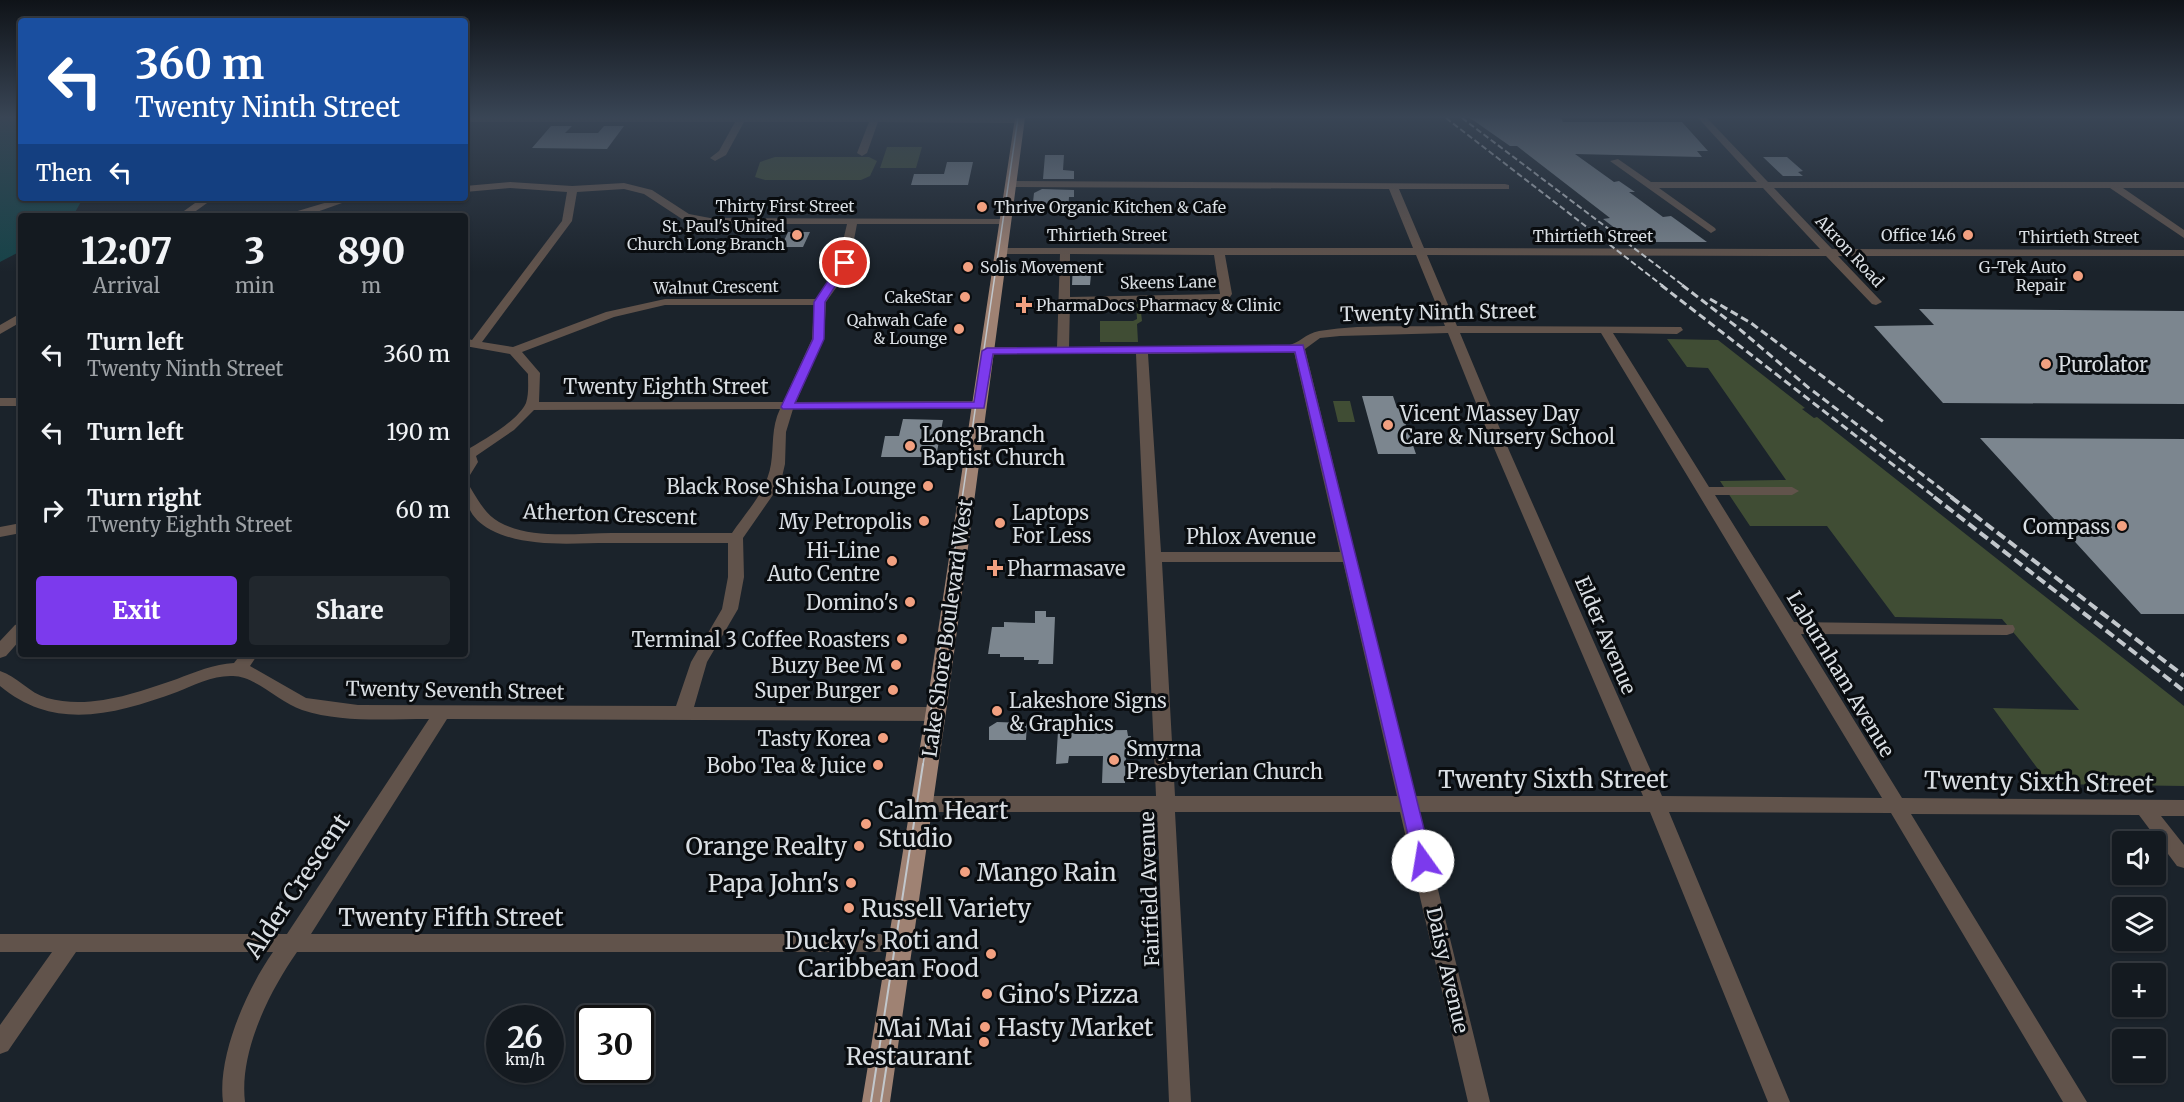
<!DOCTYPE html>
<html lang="en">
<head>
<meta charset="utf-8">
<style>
  body { margin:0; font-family:Merriweather,serif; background:#21272d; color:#f1f3f6; height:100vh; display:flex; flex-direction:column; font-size:22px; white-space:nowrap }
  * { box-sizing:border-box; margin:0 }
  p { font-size:20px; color:#9da1a5 }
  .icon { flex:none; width:33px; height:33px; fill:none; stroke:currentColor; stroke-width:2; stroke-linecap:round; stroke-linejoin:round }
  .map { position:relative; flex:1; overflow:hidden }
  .panel { position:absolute; left:18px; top:213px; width:450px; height:444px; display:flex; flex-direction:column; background:#141a20; border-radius:6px; box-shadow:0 2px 4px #0004,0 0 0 2px #33383e }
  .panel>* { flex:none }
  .banner { position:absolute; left:18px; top:18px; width:450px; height:183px; border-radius:6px; box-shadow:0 2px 4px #0004,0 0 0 2px #33383e; background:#1a4fa0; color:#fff; overflow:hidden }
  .tools { position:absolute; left:2112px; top:831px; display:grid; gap:12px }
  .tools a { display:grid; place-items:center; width:54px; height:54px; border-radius:6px; background:#141a20; box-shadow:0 2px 4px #0004,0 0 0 2px #33383e; font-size:30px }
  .speed { position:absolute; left:486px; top:1005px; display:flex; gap:12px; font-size:30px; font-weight:700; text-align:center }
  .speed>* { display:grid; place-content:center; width:78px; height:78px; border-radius:50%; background:#141a20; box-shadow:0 2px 4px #0004,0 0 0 2px #33383e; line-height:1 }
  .speed small { font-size:15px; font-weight:400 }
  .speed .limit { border:3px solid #111; border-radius:9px; background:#fff; color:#111 }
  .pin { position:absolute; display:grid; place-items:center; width:51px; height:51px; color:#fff; margin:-26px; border:3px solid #fff; border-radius:50%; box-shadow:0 2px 6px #0007 }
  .me { position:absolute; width:66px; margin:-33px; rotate:347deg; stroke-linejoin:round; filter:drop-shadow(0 0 4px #0008) }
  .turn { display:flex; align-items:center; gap:21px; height:126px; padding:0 18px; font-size:27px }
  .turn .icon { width:78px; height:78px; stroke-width:2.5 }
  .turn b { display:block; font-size:42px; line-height:51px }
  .then { display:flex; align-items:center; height:57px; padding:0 18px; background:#0003; gap:12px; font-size:22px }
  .eta { display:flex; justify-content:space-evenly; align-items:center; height:102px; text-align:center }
  .eta b { font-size:36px; font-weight:800; line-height:42px }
  .action { display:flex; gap:12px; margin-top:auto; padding:12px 18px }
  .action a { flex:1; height:69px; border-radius:6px; background:#7c3aed; color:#fff; font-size:24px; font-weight:800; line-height:69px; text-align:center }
  .action a+a { background:#21272d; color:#f1f3f6 }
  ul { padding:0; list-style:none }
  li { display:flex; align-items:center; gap:18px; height:78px; padding:0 18px }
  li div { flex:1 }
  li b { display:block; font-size:22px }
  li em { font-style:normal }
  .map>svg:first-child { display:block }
  .green { fill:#404d34 }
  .water { fill:#164348 }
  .building { fill:#7c868f }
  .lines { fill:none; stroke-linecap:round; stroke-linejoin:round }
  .minor { fill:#61534b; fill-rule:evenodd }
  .major { fill:#9f8273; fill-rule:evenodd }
  .tram-far1 { stroke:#c2c7cc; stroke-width:1.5 }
  .tram { stroke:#c2c7cc; stroke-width:2 }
  .rail-far2 { stroke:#c2c7cc; stroke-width:2; stroke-dasharray:6 3; stroke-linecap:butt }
  .rail-far1 { stroke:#c2c7cc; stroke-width:3; stroke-dasharray:8 4; stroke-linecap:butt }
  .rail { stroke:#c2c7cc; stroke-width:4; stroke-dasharray:10 4.5; stroke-linecap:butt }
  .route { fill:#7c3aed; stroke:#51269a; stroke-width:1.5 }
  .poi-dot { fill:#f2a080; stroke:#090c0f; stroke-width:2 }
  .labels { text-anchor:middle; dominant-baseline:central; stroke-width:6; stroke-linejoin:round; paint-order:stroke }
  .far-street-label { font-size:16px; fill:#d9dee3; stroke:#090c0f }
  .far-poi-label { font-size:16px; fill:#d9dee3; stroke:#090c0f; text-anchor:end }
  .street-label { font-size:20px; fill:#d9dee3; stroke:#090c0f }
  .poi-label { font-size:20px; fill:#d9dee3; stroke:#090c0f; text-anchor:end }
  .near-street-label { font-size:24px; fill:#d9dee3; stroke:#090c0f }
  .near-poi-label { font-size:24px; fill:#d9dee3; stroke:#090c0f; text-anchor:start }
</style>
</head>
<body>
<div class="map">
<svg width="2184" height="1102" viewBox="0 0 2184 1102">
  <rect width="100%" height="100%" fill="#1b232b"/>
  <!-- green -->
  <path class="green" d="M887,147H922L916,168H880Z
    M775,157H869L877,161L870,176L861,180H765L755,177L760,162Z
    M1136,304H1140L1142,321L1137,324L1138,342H1100V321H1133L1137,319Z
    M1667,339L1718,340L1805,408L1802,409L1814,418L1817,417L2184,706V786L2049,784L1993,708L2079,710L2002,619L1895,617L1827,526H1750L1720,481L1786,480L1708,368L1687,367Z
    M1333,401H1350L1355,422H1338Z"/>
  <!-- water -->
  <path class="water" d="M0,118H21V198H83L73,216H21V251L0,262Z"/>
  <!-- building -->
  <path class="building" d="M1470,118H1561L1563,122H1682L1708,151H1697L1702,157L1575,154L1614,182L1619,181L1635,192H1629L1663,217L1671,216L1707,242H1633L1603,219L1610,218L1517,146H1510Z
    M551,126H572L565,133H598L604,126H624L607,149L532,148Z
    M1045,155H1064L1063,170L1074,171V179H1043Z
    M1763,157H1787L1803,171L1798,172L1803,176H1783Z
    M947,162H973L968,185H911L914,174H944Z
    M1042,189L1074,190V197H1069L1068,210L1032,211L1034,193Z
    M788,232H810L803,247H781Z
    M1073,263H1092L1090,285H1072Z
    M1919,309L2184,311V404L1943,403L1874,326L1934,325Z
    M1362,396H1393L1397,408H1400L1416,454H1378Z
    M903,419L943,420L936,457H881L885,436H899Z
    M1980,438L2184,439V614H2141Z
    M1035,611H1046V617H1055L1053,664H1038L1039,660H1024V657H1000V654H988L992,627H1004V622L1035,623Z
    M997,722L1027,723L1026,740H989V727Z
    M1127,730L1128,736H1131V752H1129V756H1126L1125,783H1102L1103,756H1069L1068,763L1056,764L1058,731Z"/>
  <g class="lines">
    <!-- minor -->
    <path class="minor" d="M467,118H1022L1024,120L1020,123L878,122L867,153L862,156L857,153L869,122H744L726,155L715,161L710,158L719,151L735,122H471Z
      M1698,118H1707L1768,182H2184V188H2123L2184,230V238L2110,188H1774L1832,249L2184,250V256H1838L1880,300L1882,302L1876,305L1872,304L1826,256L1427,255L1457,326L1681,327L1683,330L1677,334L1613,333L1709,487H1792L1799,491L1792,495H1715L1794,622L2013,625L2015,629L2013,633L2007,635L1801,634L1902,798L2184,800V816H2161L2184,845V868L2177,866L2139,815L1911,814L2087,1102H2063L1891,813L1669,812L1790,1102H1768L1650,812H1419L1490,1102H1468L1400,812H1175L1191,1102H1169L1157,812H922L915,809L913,804L915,799L922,796H1156L1136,354H983V348L987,347H1057L1060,254H1002L997,251L1002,248H1413L1389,189L1011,187L1006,184L1011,181L1505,184L1509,185V189H1399L1424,248L1820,249L1763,188H1659L1715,228L1716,230L1711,233L1610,161L1618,159L1651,182H1757ZM1070,254L1214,255L1220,294L1070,297ZM1225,255H1416L1445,326C1403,327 1360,324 1319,331C1306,333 1299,344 1286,346L1069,347L1070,303L1228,300L1232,294ZM1448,333L1494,448L1643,796H1415L1305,349L1320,338L1340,336ZM1460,333H1601L1882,798L1662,796L1508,448ZM1294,352L1340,552H1161L1148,354ZM1162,562H1343L1397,796H1175Z
      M510,182L572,186L624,183L652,190L689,214L710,218L1010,219L1011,221L1006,224H857L848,271L826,302L824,339L796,402L980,401L986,405L980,409H793L786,432L785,464L782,477L777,489L743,538L744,577L738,609L707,662L694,707H935L941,709L944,714L941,719L935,721L447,719L311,934H901L908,936L911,943L908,950L901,952H297C269,992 239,1052 245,1102H223C217,1056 247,989 273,952H76L8,1051L0,1054V1025L52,952H0V934H287L429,719C387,719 342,723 302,710C279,702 255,676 233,676C214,675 194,685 177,692C116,714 55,732 0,686V671C17,676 29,693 47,698C90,710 136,693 177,679C195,672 214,664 234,663L241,654H258L250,666L306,698L358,705L676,706L691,662L722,609L728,577V543C688,543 648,543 609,543C571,543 526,548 491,530C472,520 465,506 465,486L470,487C478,500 485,514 499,522C531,540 577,533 612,533C652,533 692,533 732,533C746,512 767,491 771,464C774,445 771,428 780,409L534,410L514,430L476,456L478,462L470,475L465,476V451C482,441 518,421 526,403C529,394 528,383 528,374L510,354L465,346V338L472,340L562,221L567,192L510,188L465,192V186ZM624,189L644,194L682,219L710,224H847L836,271L817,299H665L606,312L513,347L482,342L572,221L577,192ZM665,305H814L812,339L783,402H539L540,373L522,352L614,317Z
      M202,198H214L189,216H177Z
      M341,198H356L314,213L281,216Z
      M21,313V322L0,334V325Z
      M0,398H21V406H0Z
      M21,523V533L0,537V527Z
      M21,623V639L6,656L0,658V641L15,625Z"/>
    <!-- major -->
    <path class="major" d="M1015,118H1025L948,698L890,1102H862L928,698Z"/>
    <!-- tram-far1 -->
    <path class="tram-far1" d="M923,765L1018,118"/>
    <!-- tram -->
    <path class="tram" d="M871,1102L923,764
      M881,1102L892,1031"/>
    <!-- rail-far2 -->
    <path class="rail-far2" d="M1446,118L1663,286
      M1462,118L1684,286"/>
    <!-- rail-far1 -->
    <path class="rail-far1" d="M1661,285L1936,498
      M1682,285L1737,327L1810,389
      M1710,299L1751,323L1885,423
      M1813,391L1953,498"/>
    <!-- rail -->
    <path class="rail" d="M1934,497L2184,691
      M1951,497L2184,676"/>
  </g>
  <!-- sky -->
  <linearGradient id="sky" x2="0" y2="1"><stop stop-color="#0f1318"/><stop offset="0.43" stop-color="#394555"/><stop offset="1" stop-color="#394555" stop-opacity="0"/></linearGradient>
  <rect width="2184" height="272" fill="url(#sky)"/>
  <!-- route -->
  <path class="route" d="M841,261L850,263L825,302L824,339L795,403L974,402L982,351L987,348L1303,345L1432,861L1429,867L1423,869L1417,867L1414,861L1295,352L993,354L984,408L783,409L781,407L813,339L814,302Z"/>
  <!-- markers -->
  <g class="poi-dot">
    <circle cx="982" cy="207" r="6"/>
    <circle cx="797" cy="235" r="6"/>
    <circle cx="1968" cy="235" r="6"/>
    <circle cx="968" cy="267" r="6"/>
    <circle cx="2078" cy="276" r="6"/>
    <circle cx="965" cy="297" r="6"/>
    <path d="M1021 296h6v6h6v6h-6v6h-6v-6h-6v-6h6z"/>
    <circle cx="959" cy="329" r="6"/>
    <circle cx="2046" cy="364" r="6"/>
    <circle cx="1388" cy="425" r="6"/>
    <circle cx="910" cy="446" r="6"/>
    <circle cx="928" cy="486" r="6"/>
    <circle cx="924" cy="521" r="6"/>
    <circle cx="1000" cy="523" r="6"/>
    <circle cx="2122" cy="526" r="6"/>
    <circle cx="892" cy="561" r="6"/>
    <path d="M992 559h6v6h6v6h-6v6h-6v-6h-6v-6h6z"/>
    <circle cx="910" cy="602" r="6"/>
    <circle cx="902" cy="639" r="6"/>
    <circle cx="896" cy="665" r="6"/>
    <circle cx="893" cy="690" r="6"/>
    <circle cx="997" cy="711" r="6"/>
    <circle cx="883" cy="738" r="6"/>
    <circle cx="1114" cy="760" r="6"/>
    <circle cx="878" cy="765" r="6"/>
    <circle cx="866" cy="824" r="6"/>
    <circle cx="859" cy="846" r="6"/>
    <circle cx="965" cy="872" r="6"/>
    <circle cx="851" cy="883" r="6"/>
    <circle cx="849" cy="908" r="6"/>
    <circle cx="991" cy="954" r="6"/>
    <circle cx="987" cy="994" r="6"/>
    <circle cx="985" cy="1027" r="6"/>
    <circle cx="984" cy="1042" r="6"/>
  </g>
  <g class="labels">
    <!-- far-street labels -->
    <g class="far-street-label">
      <text x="785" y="206">Thirty First Street</text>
      <text x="1107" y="235">Thirtieth Street</text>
      <text x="1593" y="236">Thirtieth Street</text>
      <text x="2079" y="237">Thirtieth Street</text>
      <text transform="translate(1850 251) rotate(47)">Akron Road</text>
      <text transform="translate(1168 282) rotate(-1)">Skeens Lane</text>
      <text transform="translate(716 287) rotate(-1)">Walnut Crescent</text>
    </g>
    <!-- far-poi labels -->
    <g class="far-poi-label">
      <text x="994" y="207" text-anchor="start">Thrive Organic Kitchen &amp; Cafe</text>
      <text x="785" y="226">St. Paul's United<tspan x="785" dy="18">Church Long Branch</tspan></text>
      <text x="1956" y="235">Office 146</text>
      <text x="980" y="267" text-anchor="start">Solis Movement</text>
      <text x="2066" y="267">G-Tek Auto<tspan x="2066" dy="18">Repair</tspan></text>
      <text x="953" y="297">CakeStar</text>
      <text x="1036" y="305" text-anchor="start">PharmaDocs Pharmacy &amp; Clinic</text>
      <text x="947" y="320">Qahwah Cafe<tspan x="947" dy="18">&amp; Lounge</tspan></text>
    </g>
    <!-- street labels -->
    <g class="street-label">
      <text transform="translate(1438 312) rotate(-1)">Twenty Ninth Street</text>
      <text x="666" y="386">Twenty Eighth Street</text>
      <text transform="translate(610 514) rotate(2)">Atherton Crescent</text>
      <text x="1251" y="536">Phlox Avenue</text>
      <text transform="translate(947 628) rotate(-82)">Lake Shore Boulevard West</text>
      <text transform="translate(1606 635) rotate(67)">Elder Avenue</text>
      <text transform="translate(1841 674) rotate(59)">Laburnham Avenue</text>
      <text transform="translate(455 690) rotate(1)">Twenty Seventh Street</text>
      <text transform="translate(1149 889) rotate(-92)">Fairfield Avenue</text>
      <text transform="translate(1448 970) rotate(77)">Daisy Avenue</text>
    </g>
    <!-- poi labels -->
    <g class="poi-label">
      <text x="2058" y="364" text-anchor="start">Purolator</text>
      <text x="1400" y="413" text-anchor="start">Vicent Massey Day<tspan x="1400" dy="23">Care &amp; Nursery School</tspan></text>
      <text x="922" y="434" text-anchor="start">Long Branch<tspan x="922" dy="23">Baptist Church</tspan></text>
      <text x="916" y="486">Black Rose Shisha Lounge</text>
      <text x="1012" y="512" text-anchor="start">Laptops<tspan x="1012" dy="23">For Less</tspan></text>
      <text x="912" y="521">My Petropolis</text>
      <text x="2110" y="526">Compass</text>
      <text x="880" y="550">Hi-Line<tspan x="880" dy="23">Auto Centre</tspan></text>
      <text x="1007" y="568" text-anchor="start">Pharmasave</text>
      <text x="898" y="602">Domino's</text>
      <text x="890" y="639">Terminal 3 Coffee Roasters</text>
      <text x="884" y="665">Buzy Bee M</text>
      <text x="881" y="690">Super Burger</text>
      <text x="1009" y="700" text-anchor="start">Lakeshore Signs<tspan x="1009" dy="23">&amp; Graphics</tspan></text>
      <text x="871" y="738">Tasty Korea</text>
      <text x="1126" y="748" text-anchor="start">Smyrna<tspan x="1126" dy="23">Presbyterian Church</tspan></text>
      <text x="866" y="765">Bobo Tea &amp; Juice</text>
    </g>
    <!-- near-street labels -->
    <g class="near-street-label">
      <text x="1553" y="779">Twenty Sixth Street</text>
      <text transform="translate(2039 782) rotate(1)">Twenty Sixth Street</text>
      <text transform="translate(297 886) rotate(-56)">Alder Crescent</text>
      <text x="451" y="917">Twenty Fifth Street</text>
    </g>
    <!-- near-poi labels -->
    <g class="near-poi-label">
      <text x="878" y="810">Calm Heart<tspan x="878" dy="28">Studio</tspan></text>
      <text x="847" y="846" text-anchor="end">Orange Realty</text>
      <text x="977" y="872">Mango Rain</text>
      <text x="839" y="883" text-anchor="end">Papa John's</text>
      <text x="861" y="908">Russell Variety</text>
      <text x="979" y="940" text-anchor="end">Ducky's Roti and<tspan x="979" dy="28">Caribbean Food</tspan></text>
      <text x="999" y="994">Gino's Pizza</text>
      <text x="997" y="1027">Hasty Market</text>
      <text x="972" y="1028" text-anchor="end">Mai Mai<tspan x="972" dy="28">Restaurant</tspan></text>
    </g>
  </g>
</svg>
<div class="tools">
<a><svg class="icon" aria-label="sound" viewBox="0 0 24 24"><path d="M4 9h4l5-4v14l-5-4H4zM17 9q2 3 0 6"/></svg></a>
<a><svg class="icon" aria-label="layers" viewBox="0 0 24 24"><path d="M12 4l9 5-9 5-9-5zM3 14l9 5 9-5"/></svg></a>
<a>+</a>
<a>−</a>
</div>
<div class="speed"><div>26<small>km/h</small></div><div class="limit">30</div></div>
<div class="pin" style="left:845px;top:263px;background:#d93025"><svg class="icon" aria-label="arrive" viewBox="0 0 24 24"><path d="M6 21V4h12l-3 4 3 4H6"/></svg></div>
<svg class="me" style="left:1423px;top:861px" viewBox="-20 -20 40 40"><circle r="19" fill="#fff"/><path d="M0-13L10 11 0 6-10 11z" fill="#7c3aed"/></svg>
<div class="banner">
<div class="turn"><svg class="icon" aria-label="left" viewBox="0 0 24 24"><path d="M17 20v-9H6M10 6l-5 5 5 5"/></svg><div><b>360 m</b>Twenty Ninth Street</div></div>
<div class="then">Then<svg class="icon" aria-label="left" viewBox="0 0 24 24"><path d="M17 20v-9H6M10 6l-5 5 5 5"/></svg></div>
</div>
<section class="panel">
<div class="eta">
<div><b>12:07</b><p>Arrival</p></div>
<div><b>3</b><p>min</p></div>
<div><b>890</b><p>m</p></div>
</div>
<ul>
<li><svg class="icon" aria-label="left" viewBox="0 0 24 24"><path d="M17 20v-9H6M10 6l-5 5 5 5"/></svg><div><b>Turn left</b><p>Twenty Ninth Street</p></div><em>360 m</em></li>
<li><svg class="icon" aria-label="left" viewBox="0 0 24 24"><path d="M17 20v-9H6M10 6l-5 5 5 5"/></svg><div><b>Turn left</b></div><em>190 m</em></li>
<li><svg class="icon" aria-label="right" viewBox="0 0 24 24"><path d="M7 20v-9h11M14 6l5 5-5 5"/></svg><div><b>Turn right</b><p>Twenty Eighth Street</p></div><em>60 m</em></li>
</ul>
<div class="action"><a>Exit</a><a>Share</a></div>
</section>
</div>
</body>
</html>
